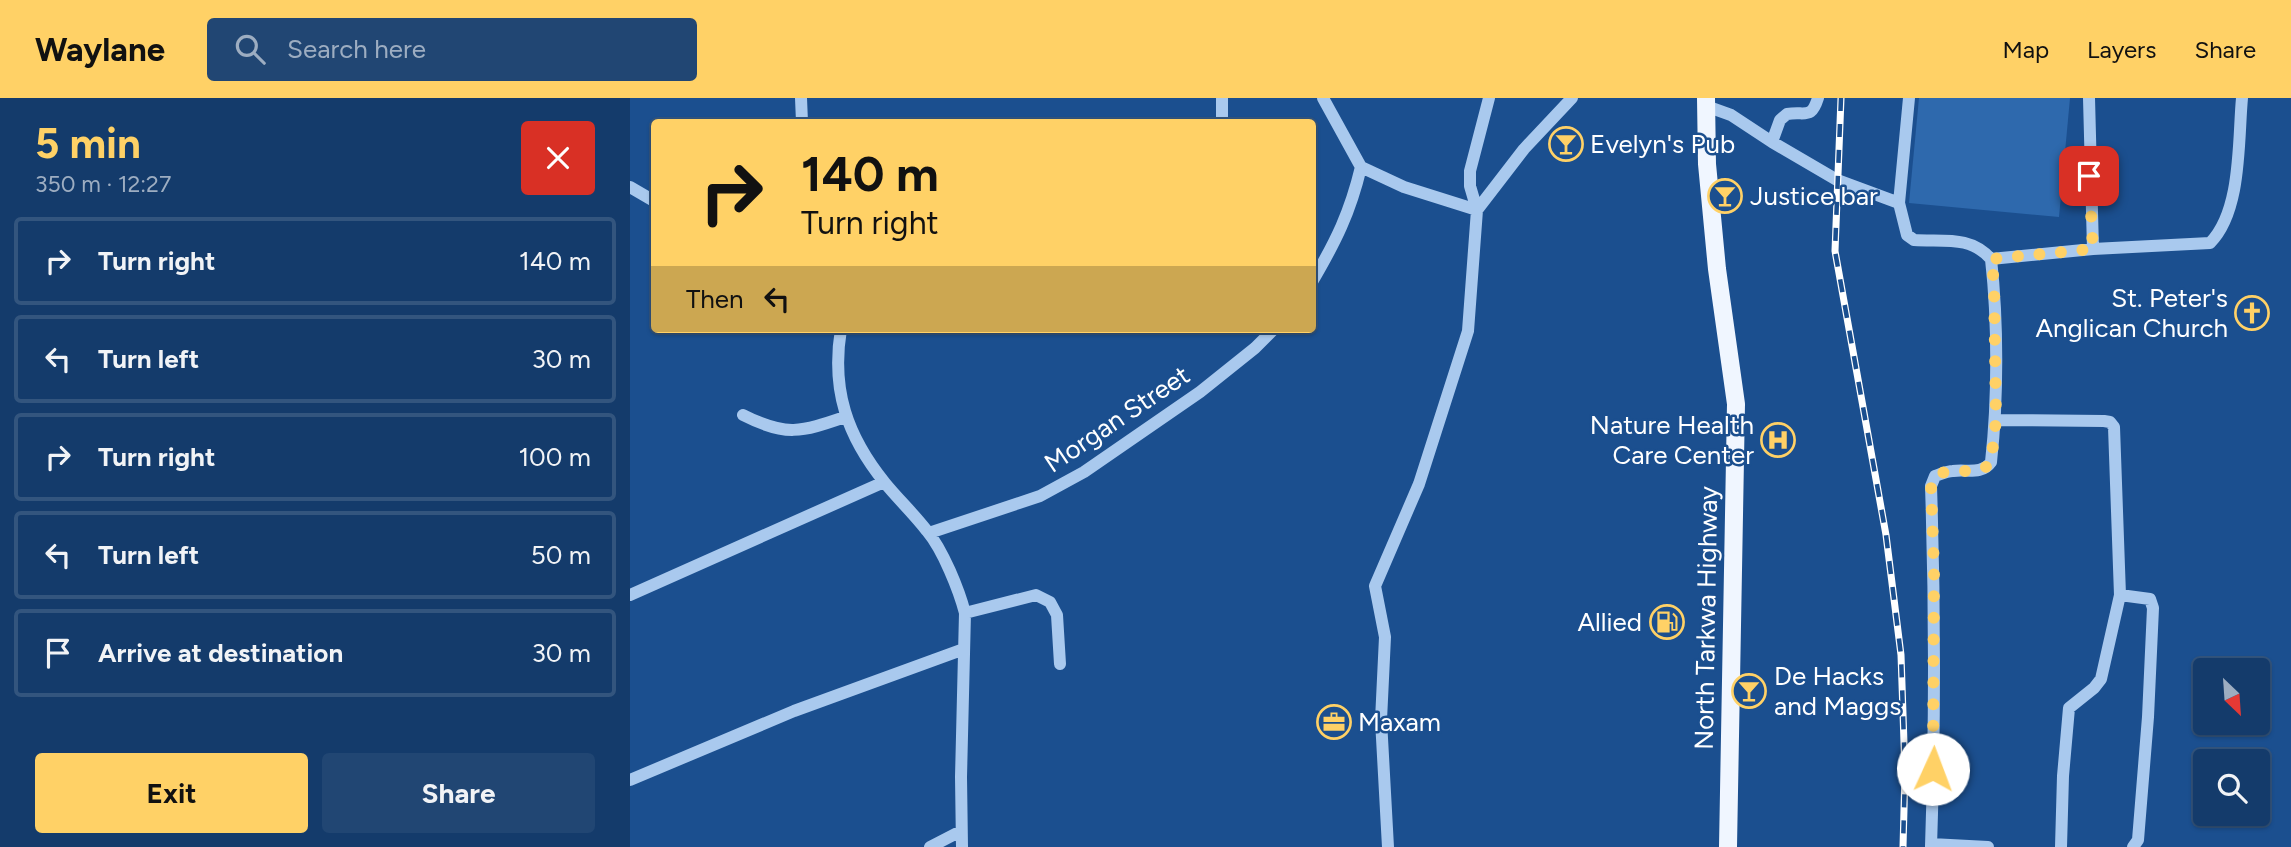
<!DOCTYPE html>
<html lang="en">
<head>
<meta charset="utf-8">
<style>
  body { margin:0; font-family:Figtree,sans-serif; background:#214673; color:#f1f3f6; height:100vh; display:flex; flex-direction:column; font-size:26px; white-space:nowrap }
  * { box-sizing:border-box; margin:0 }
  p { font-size:23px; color:#9dadc1 }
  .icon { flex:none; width:38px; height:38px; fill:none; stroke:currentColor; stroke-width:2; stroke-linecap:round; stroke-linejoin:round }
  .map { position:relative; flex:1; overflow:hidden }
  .panel { display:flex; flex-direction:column; background:#143b6b; width:630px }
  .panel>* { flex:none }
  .top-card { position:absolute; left:21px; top:21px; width:665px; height:214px; border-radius:7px; box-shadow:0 2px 5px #0004,0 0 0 2px #33557e; background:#ffd166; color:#111; overflow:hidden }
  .needle { width:46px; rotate:155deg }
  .fabs { position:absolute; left:1563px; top:560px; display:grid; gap:14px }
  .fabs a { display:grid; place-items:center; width:77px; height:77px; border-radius:7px; background:#143b6b; box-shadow:0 2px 5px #0004,0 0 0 2px #33557e; font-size:35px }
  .pin { position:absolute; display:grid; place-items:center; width:60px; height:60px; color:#fff; margin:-30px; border-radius:14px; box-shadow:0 4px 10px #0006 }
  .me { position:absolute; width:77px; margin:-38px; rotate:2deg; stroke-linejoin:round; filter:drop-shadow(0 0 5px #0008) }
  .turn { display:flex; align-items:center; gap:24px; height:147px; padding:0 35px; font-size:32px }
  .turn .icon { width:91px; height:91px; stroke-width:2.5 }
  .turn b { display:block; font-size:49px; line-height:60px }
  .then { display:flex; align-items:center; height:66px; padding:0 35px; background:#0003; gap:14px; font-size:26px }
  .round { display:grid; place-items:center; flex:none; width:74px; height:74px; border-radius:7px; background:#214673 }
  .overview { display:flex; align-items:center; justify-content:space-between; height:119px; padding:0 35px }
  h1 { font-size:42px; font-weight:700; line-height:52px; color:#ffd166 }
  .primary-button { display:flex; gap:14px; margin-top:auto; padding:14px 35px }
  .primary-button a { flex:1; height:80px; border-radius:7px; background:#ffd166; color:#111; font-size:28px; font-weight:700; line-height:80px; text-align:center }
  .primary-button a+a { background:#214673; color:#f1f3f6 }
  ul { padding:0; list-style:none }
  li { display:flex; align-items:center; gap:21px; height:88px; margin:0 14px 10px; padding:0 21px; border:4px solid #33557e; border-radius:7px }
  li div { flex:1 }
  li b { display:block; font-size:26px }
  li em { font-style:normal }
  header { display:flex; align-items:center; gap:42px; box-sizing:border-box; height:98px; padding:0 35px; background:#ffd166; color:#111 }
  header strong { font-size:33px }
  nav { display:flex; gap:38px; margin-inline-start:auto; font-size:24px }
  .search { width:490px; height:63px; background:#214673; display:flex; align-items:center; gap:18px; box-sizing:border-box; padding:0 24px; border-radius:7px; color:#9dadc1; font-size:26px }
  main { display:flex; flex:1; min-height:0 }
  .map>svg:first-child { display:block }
  .green { fill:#2e69ad }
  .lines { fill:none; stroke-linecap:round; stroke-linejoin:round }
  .minor { stroke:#a9c9ee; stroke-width:12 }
  .major { stroke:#f0f6ff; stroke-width:18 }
  .rail-casing { stroke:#fff; stroke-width:7 }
  .rail { stroke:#1b4f8f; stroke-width:4.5; stroke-dasharray:13; stroke-linecap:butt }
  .route { stroke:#ffd166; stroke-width:12; stroke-dasharray:0 21.6 }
  .labels { text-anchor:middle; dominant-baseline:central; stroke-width:5; stroke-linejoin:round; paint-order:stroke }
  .poi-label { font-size:26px; fill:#fff; stroke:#1b4f8f; text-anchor:start }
  .street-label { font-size:26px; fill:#fff; stroke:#1b4f8f }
</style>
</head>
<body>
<header>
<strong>Waylane</strong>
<div class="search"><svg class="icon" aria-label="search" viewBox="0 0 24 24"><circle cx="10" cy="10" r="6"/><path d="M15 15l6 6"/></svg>Search here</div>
<nav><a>Map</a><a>Layers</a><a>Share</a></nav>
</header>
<main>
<section class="panel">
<div class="overview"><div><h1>5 min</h1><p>350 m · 12:27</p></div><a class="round" style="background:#d93025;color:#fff"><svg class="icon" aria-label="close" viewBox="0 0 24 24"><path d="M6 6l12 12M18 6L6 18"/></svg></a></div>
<ul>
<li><svg class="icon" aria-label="right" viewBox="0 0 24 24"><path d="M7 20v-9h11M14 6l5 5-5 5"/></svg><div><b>Turn right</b></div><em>140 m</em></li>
<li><svg class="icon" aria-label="left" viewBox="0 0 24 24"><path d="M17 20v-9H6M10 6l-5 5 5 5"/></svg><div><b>Turn left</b></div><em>30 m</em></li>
<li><svg class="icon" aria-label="right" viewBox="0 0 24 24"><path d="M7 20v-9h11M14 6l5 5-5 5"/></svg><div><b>Turn right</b></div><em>100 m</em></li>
<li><svg class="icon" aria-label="left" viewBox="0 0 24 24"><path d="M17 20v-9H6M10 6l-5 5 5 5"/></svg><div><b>Turn left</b></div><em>50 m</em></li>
<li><svg class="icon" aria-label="arrive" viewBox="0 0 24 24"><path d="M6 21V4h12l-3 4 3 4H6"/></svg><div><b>Arrive at destination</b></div><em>30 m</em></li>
</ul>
<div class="primary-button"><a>Exit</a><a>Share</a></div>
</section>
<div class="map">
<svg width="1661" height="749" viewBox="0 0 1661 749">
  <rect width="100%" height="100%" fill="#1b4f8f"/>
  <!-- green -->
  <path class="green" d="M1289,0H1440L1429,119L1279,105Z"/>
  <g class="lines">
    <!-- minor -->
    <path class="minor" d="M171,0L172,24
      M592,0V24
      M693,0L731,69L774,89L847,112
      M1459,0L1463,151
      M1076,8L1101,17L1142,44L1207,82L1269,105L1277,137L1284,142C1313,144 1340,137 1361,161
      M1142,44L1150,22L1157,16C1176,13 1181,22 1188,0
      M0,89L24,103
      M1269,105L1279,0
      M847,112L894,51L942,0
      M682,184C706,143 720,115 731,69
      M211,231C201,292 217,338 255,385C268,401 284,416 297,433C313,452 329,492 335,515L331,679L332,749
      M113,317C156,339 171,334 215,319
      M1366,322L1474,323L1480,324L1484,329L1490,497L1471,581L1464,590L1439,610L1433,678L1431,749
      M299,435L410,398L454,374L570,294L625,250L644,231
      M0,497L254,384
      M1490,497L1520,501L1523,510L1518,619L1508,742L1503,749
      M335,515L406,497L420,504L427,517L430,566
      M0,682L164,613L334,551
      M1301,746L1358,749
      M300,749L331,733
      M758,749L751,622L755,539L745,488L789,386L838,233L847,112L840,88V73L859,0
      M1301,749C1305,629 1305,508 1301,388L1305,378C1311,376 1317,373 1323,373C1336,371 1352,377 1361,364C1368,301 1368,224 1361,161L1463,151L1580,145C1612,113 1608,42 1612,0"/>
    <!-- major -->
    <path class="major" d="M1076,0L1077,66L1087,171L1106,306L1098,749"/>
    <!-- rail casing -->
    <g class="rail-casing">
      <path id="rail" d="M1211,0L1205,153L1256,437L1271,557L1275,674L1273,749"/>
    </g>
    <!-- rail -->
    <use href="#rail" class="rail"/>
  </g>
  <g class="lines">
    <!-- route -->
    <path class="route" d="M1303,671L1304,472L1301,388C1308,360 1347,384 1361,364L1366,322L1364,184L1361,161L1463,151L1459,78"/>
  </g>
  <!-- icons -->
  <defs>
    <g id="bar-ring" transform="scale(1.75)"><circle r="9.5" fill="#1b4f8f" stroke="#ffd166" stroke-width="1.5"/><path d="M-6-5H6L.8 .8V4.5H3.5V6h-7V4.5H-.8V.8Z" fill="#ffd166"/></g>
    <g id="church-ring" transform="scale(1.75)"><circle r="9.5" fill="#1b4f8f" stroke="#ffd166" stroke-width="1.5"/><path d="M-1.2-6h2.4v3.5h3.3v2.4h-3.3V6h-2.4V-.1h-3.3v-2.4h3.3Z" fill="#ffd166"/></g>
    <g id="hospital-ring" transform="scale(1.75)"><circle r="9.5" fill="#1b4f8f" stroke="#ffd166" stroke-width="1.5"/><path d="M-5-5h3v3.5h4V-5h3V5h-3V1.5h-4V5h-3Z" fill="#ffd166"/></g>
    <g id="fuel-ring" transform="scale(1.75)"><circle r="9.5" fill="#1b4f8f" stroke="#ffd166" stroke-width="1.5"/><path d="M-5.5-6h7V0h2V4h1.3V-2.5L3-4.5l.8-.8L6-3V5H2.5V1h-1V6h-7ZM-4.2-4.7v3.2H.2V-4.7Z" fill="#ffd166"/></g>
    <g id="office-ring" transform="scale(1.75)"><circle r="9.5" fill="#1b4f8f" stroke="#ffd166" stroke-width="1.5"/><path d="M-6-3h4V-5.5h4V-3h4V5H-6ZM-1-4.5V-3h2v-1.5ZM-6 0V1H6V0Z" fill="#ffd166"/></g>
  </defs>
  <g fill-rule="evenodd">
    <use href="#bar-ring" x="936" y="46"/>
    <use href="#bar-ring" x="1095" y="98"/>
    <use href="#church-ring" x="1622" y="215"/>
    <use href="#hospital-ring" x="1148" y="342"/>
    <use href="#fuel-ring" x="1037" y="524"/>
    <use href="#bar-ring" x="1119" y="593"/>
    <use href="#office-ring" x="704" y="624"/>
  </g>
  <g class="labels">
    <!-- poi labels -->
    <g class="poi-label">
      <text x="960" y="46">Evelyn's Pub</text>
      <text x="1120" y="98">Justice bar</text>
      <text x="1598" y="200" text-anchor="end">St. Peter's<tspan x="1598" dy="30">Anglican Church</tspan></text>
      <text x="1124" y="327" text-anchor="end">Nature Health<tspan x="1124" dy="30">Care Center</tspan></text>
      <text x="1012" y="524" text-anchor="end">Allied</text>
      <text x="1144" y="578">De Hacks<tspan x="1144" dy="30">and Maggs</tspan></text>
      <text x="728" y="624">Maxam</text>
    </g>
    <!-- street labels -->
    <g class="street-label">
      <text transform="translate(487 321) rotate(-34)">Morgan Street</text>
      <text transform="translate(1076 520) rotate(-89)">North Tarkwa Highway</text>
    </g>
  </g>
</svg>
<div class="fabs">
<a><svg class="needle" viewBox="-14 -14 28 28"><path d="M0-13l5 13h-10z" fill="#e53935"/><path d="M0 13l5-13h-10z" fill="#9dadc1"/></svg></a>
<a><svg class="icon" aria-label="search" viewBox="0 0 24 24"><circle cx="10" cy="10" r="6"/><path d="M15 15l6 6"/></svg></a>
</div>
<div class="pin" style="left:1459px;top:78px;background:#d93025"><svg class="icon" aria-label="arrive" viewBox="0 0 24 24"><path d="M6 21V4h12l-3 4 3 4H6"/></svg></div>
<svg class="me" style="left:1303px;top:671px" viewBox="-20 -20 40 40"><circle r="19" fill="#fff"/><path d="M0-13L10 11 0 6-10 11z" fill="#ffd166"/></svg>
<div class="top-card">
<div class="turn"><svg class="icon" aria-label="right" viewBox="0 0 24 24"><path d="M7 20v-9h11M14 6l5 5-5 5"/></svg><div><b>140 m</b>Turn right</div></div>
<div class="then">Then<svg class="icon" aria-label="left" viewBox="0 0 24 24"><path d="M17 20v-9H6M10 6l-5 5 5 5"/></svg></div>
</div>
</div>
</main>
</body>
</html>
